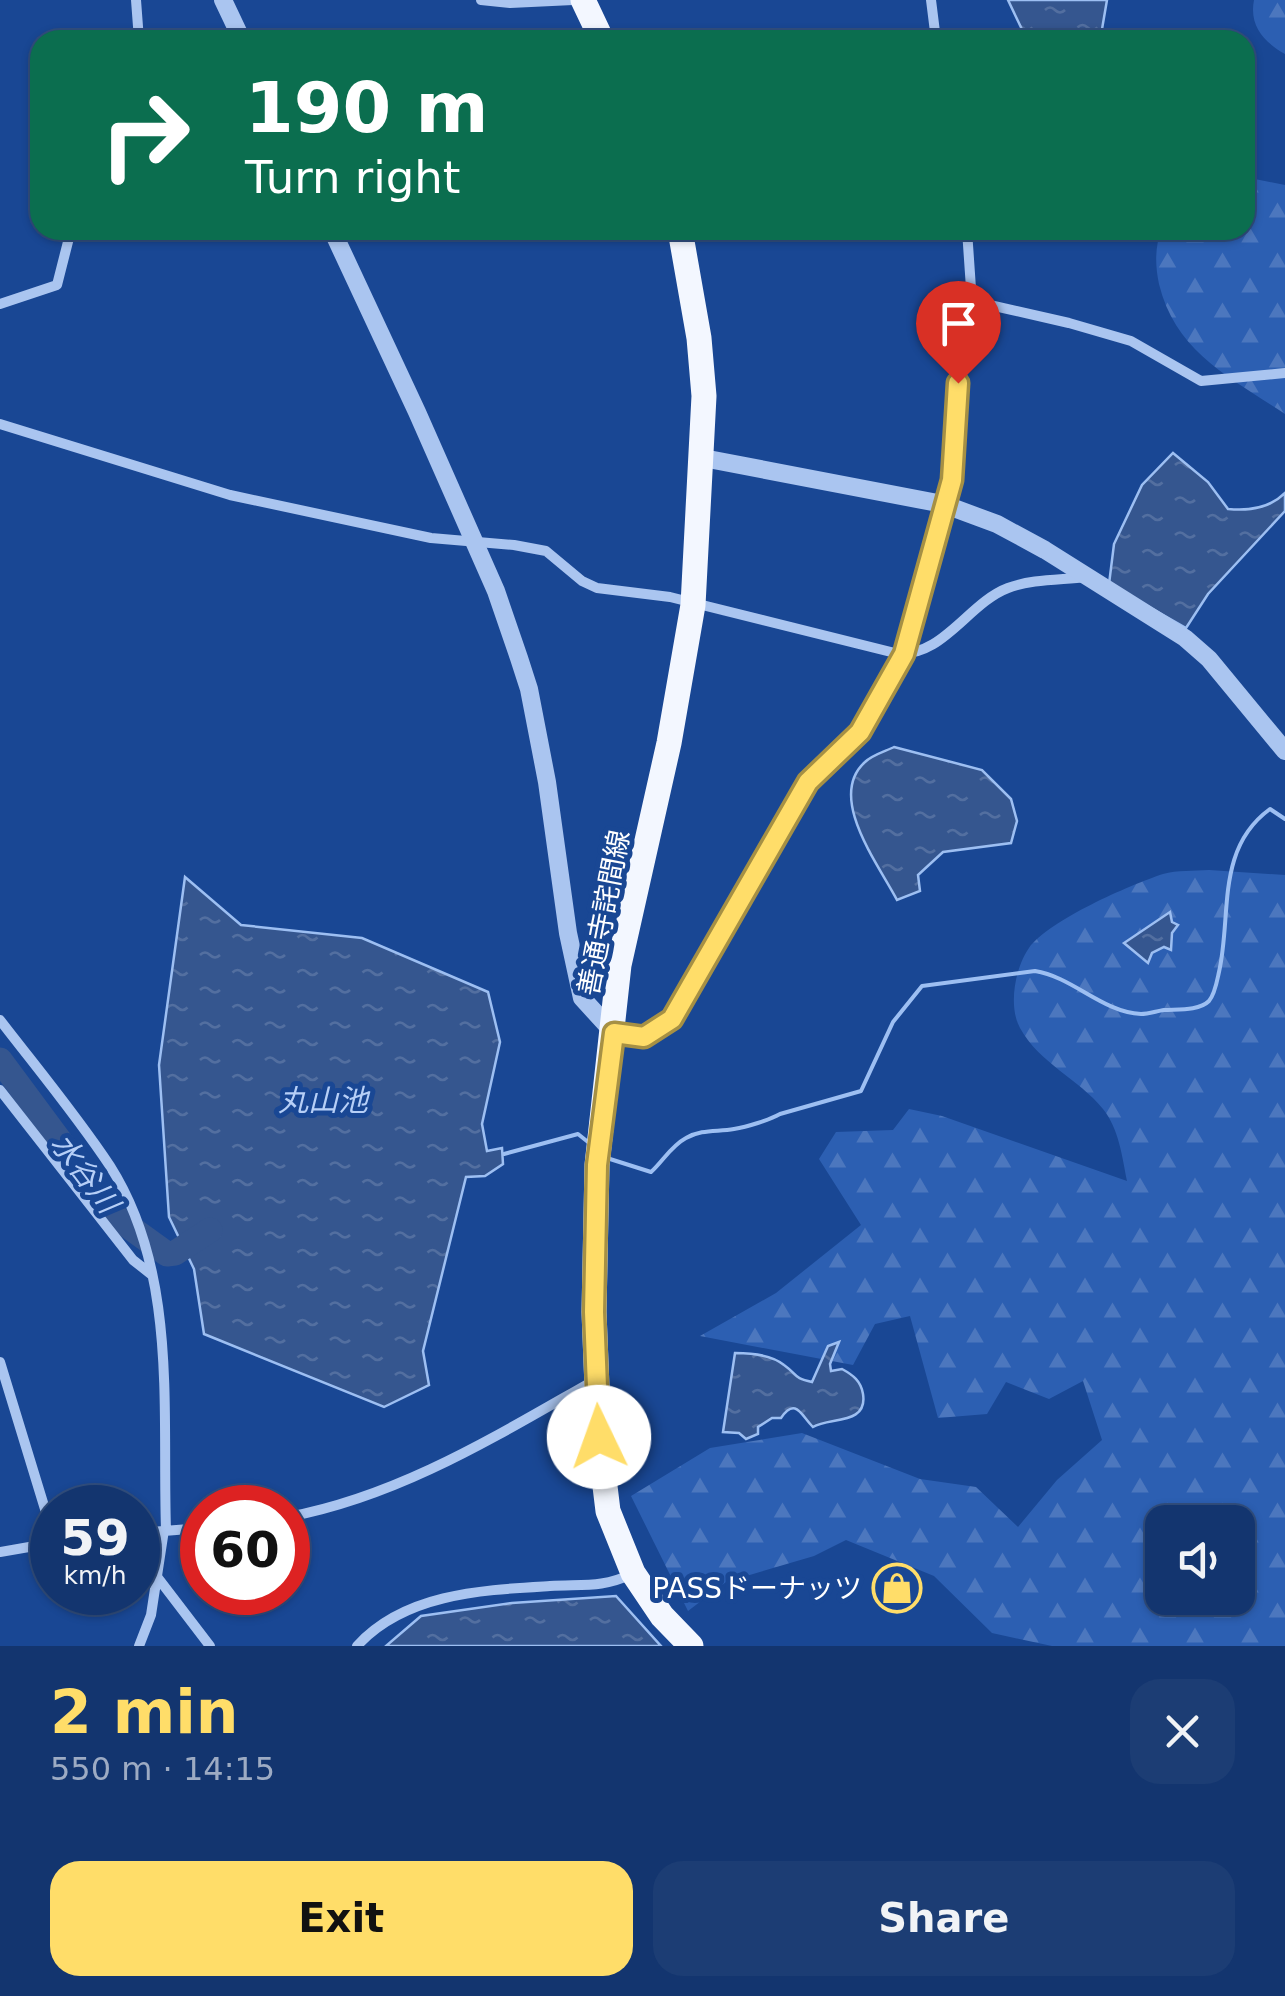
<!DOCTYPE html>
<html lang="en">
<head>
<meta charset="utf-8">
<style>
  body { margin:0; font-family:"DejaVu Sans","Noto Sans JP",sans-serif; background:#1c3d74; color:#f1f3f6; height:100vh; display:flex; flex-direction:column; font-size:38px; white-space:nowrap }
  * { box-sizing:border-box; margin:0 }
  p { font-size:32px; color:#9dabc3 }
  .icon { flex:none; width:55px; height:55px; fill:none; stroke:currentColor; stroke-width:2; stroke-linecap:round; stroke-linejoin:round }
  .map { position:relative; height:1646px; overflow:hidden }
  .side { display:flex; flex-direction:column; background:#13356f; flex:1 }
  .side>* { flex:none }
  .hud { position:absolute; left:30px; top:30px; width:1225px; height:210px; border-radius:30px; box-shadow:0 2px 8px #0004,0 0 0 2px #325082; background:#0b6e4f; color:#fff; overflow:hidden }
  .tools { position:absolute; left:1145px; top:1505px; display:grid; gap:20px }
  .tools a { display:grid; place-items:center; width:110px; height:110px; border-radius:20px; background:#13356f; box-shadow:0 2px 8px #0004,0 0 0 2px #325082; font-size:50px }
  .speed { position:absolute; left:30px; top:1485px; display:flex; gap:20px; font-size:50px; font-weight:700; text-align:center }
  .speed>* { display:grid; place-content:center; width:130px; height:130px; border-radius:50%; background:#13356f; box-shadow:0 2px 8px #0004,0 0 0 2px #325082; line-height:1 }
  .speed small { font-size:25px; font-weight:400 }
  .speed .limit { border:15px solid #d22; background:#fff; color:#111 }
  .pin { position:absolute; display:grid; place-items:center; width:85px; height:85px; color:#fff; margin:-102px -42px; border-radius:50% 50% 50% 0; rotate:-45deg; box-shadow:0 0 10px #0007 }
  .pin .icon { rotate:45deg }
  .me { position:absolute; width:110px; margin:-55px; rotate:357deg; stroke-linejoin:round; filter:drop-shadow(0 0 8px #0008) }
  .turn { display:flex; align-items:center; gap:35px; height:210px; padding:0 50px; font-size:45px }
  .turn .icon { width:130px; height:130px; stroke-width:2.5 }
  .turn b { display:block; font-size:70px; line-height:85px }
  .round { display:grid; place-items:center; flex:none; width:105px; height:105px; border-radius:30px; background:#1c3d74 }
  .summary { display:flex; align-items:center; justify-content:space-between; height:170px; padding:0 50px }
  h1 { font-size:60px; font-weight:700; line-height:75px; color:#ffdd69 }
  .cta { display:flex; gap:20px; margin-top:auto; padding:20px 50px }
  .cta a { flex:1; height:115px; border-radius:30px; background:#ffdd69; color:#111; font-size:40px; font-weight:700; line-height:115px; text-align:center }
  .cta a+a { background:#1c3d74; color:#f1f3f6 }
  .map>svg:first-child { display:block }
  .forest { fill:url(#forest-firs); fill-rule:evenodd }
  .water { fill:url(#water-ripples); stroke:#9dbff2; stroke-width:2.5 }
  .lines { fill:none; stroke-linecap:round; stroke-linejoin:round }
  .stream { stroke:#9dbff2; stroke-width:4 }
  .river { stroke:#35568f; stroke-width:25 }
  .minor { stroke:#aac5f0; stroke-width:10 }
  .tertiary { stroke:#aac5f0; stroke-width:18 }
  .primary { stroke:#f3f7ff; stroke-width:25 }
  .route-casing { stroke:#a69044; stroke-width:25 }
  .route { stroke:#ffdd69; stroke-width:18 }
  .labels { text-anchor:middle; dominant-baseline:central; stroke-width:10; stroke-linejoin:round; paint-order:stroke }
  .street-label { font-size:28px; fill:#fff; stroke:#194794 }
  .poi-label { font-size:28px; fill:#fff; stroke:#194794; text-anchor:end }
  .water-label { font-size:30px; font-style:italic; fill:#b6cff7; stroke:#194794 }
</style>
</head>
<body>
<div class="map">
<svg width="1285" height="1646" viewBox="0 0 1285 1646">
  <defs>
    <pattern id="forest-firs" width="22" height="20" patternUnits="userSpaceOnUse" patternTransform="scale(2.5)"><rect width="22" height="20" fill="#2c5fb2"/><path d="M5 1l3.5 6h-7zM16 11l3.5 6h-7z" fill="#4c77be"/></pattern>
    <pattern id="water-ripples" width="26" height="14" patternUnits="userSpaceOnUse" patternTransform="scale(2.5)"><rect width="26" height="14" fill="#35568f"/><path d="M2 4q2-2 4 0t4 0M15 11q2-2 4 0t4 0" fill="none" stroke="#536fa0"/></pattern>
  </defs>
  <rect width="100%" height="100%" fill="#194794"/>
  <!-- forest -->
  <path class="forest" d="M1254,0H1285V54C1264,42 1249,26 1254,0Z
    M1245,177L1285,185V414C1230,377 1176,353 1159,284C1155,265 1155,248 1161,230H1245Z
    M1209,870L1285,875V1646H1052L992,1633L934,1576L846,1540L814,1556L726,1582L688,1611L631,1496L710,1448L802,1433L920,1479L976,1487L1018,1527L1057,1480L1102,1440L1083,1381L1049,1399L1006,1382L987,1414L938,1418L910,1316L875,1324L853,1365L700,1336L776,1293L861,1225L819,1159L836,1132L893,1130L909,1109L942,1116L1127,1181C1122,1156 1119,1129 1103,1109C1079,1079 1039,1063 1020,1028C1008,1006 1015,968 1029,948C1049,920 1130,885 1163,874C1177,870 1195,871 1209,870ZM1162,1522H1238V1598H1162Z"/>
  <!-- water -->
  <path class="water" d="M1008,0H1107L1101,35L1107,40H1027Z
    M1173,453L1208,482L1228,509C1248,511 1270,508 1285,493V511L1208,594L1186,628L1109,584L1114,544L1142,485Z
    M894,747L982,770L1011,799L1017,821L1011,843L943,852L918,875L920,891L897,900C879,865 826,797 865,762C872,755 886,751 894,747Z
    M185,877L241,925L362,938L488,992L500,1042L482,1124L487,1151L502,1148L503,1164L485,1176L466,1177L423,1351L429,1385L384,1407L204,1334L194,1269L169,1217L159,1065Z
    M1170,912L1172,922L1178,925L1172,933L1171,950L1164,947L1152,953L1148,963L1124,943Z
    M839,1342L830,1364L831,1371L842,1369C853,1375 861,1381 863,1394C868,1425 830,1417 813,1427C802,1417 796,1396 781,1418H772L758,1427V1434L746,1439L739,1433L723,1432L735,1353C751,1353 772,1355 784,1365C798,1375 793,1378 812,1382L828,1346Z
    M616,1596L661,1646H386L421,1616L512,1603Z"/>
  <g class="lines">
    <!-- stream -->
    <path class="stream" d="M504,1154L578,1134L588,1142
      M610,1159L651,1172C663,1161 671,1146 686,1138C702,1129 717,1132 734,1129C747,1127 769,1120 780,1114L861,1091L893,1022L922,986L1035,971C1073,977 1102,1012 1141,1014C1148,1014 1157,1011 1164,1010C1177,1009 1199,1011 1209,1001C1215,994 1217,981 1219,972C1232,916 1215,849 1270,809L1285,819"/>
    <!-- river -->
    <path class="river" d="M0,1060L117,1218L167,1254L175,1253L210,1230"/>
    <!-- minor -->
    <path class="minor" d="M136,0L139,40
      M481,0L510,3L573,0
      M931,0L936,40
      M972,301L1069,323L1131,341L1201,381L1285,373
      M0,304L57,285L71,230
      M0,424L230,495L431,538L514,545L546,551L582,581L597,588L670,597L895,653C942,659 968,603 1008,588C1032,579 1060,580 1086,577
      M0,1020C37,1068 77,1116 110,1166C178,1273 162,1410 166,1530
      M614,1033L644,1037L672,1019L809,781L860,732L904,654L952,479L961,351L972,303L967,230
      M0,1090L133,1260L152,1275
      M0,1362L52,1532
      M288,1517C400,1496 496,1436 595,1380
      M138,1533L202,1528
      M0,1552L52,1543
      M158,1578L210,1646
      M139,1646L151,1615L164,1530
      M357,1646C405,1593 484,1590 550,1586C583,1584 602,1588 632,1574"/>
    <!-- tertiary -->
    <path class="tertiary" d="M223,0L242,40
      M332,230L417,412L496,591L519,658L529,689L547,782L568,933L582,998L614,1033
      M703,458L943,504L997,524L1045,550L1185,638L1209,659L1285,751"/>
    <!-- primary -->
    <path class="primary" d="M583,0L602,40
      M680,230L699,338L704,396L693,605L669,743L619,965L597,1165L594,1312L599,1437L608,1511L633,1573L662,1616L691,1646"/>
  </g>
  <g class="lines">
    <!-- route casing -->
    <g class="route-casing">
      <path id="route" d="M599,1437L594,1312L597,1165L614,1033L644,1037L672,1019L808,782L860,732L904,654L952,480L958,383"/>
    </g>
    <!-- route -->
    <use href="#route" class="route"/>
  </g>
  <!-- icons -->
  <defs>
    <g id="shop-ring" transform="scale(2.5)"><circle r="9.5" fill="#194794" stroke="#ffdd69" stroke-width="1.5"/><path d="M-5-2.5h2.3a2.7 3.5 0 0 1 5.4 0H5L5.5 6h-11ZM-1.5-2.5h3a1.5 2.3 0 0 0-3 0Z" fill="#ffdd69"/></g>
  </defs>
  <g fill-rule="evenodd">
    <use href="#shop-ring" x="897" y="1588"/>
  </g>
  <g class="labels">
    <!-- street labels -->
    <g class="street-label">
      <text transform="translate(604 913) rotate(-79)">善通寺詫間線</text>
    </g>
    <!-- poi labels -->
    <g class="poi-label">
      <text x="862" y="1588">PASSドーナッツ</text>
    </g>
    <!-- water labels -->
    <g class="water-label">
      <text x="323" y="1100">丸山池</text>
      <text transform="translate(85 1173) rotate(53)">水谷川</text>
    </g>
  </g>
</svg>
<div class="tools">
<a><svg class="icon" aria-label="sound" viewBox="0 0 24 24"><path d="M4 9h4l5-4v14l-5-4H4zM17 9q2 3 0 6"/></svg></a>
</div>
<div class="speed"><div>59<small>km/h</small></div><div class="limit">60</div></div>
<div class="pin" style="left:958px;top:383px;background:#d93025"><svg class="icon" aria-label="arrive" viewBox="0 0 24 24"><path d="M6 21V4h12l-3 4 3 4H6"/></svg></div>
<svg class="me" style="left:599px;top:1437px" viewBox="-20 -20 40 40"><circle r="19" fill="#fff"/><path d="M0-13L10 11 0 6-10 11z" fill="#ffdd69"/></svg>
<div class="hud">
<div class="turn"><svg class="icon" aria-label="right" viewBox="0 0 24 24"><path d="M7 20v-9h11M14 6l5 5-5 5"/></svg><div><b>190 m</b>Turn right</div></div>
</div>
</div>
<section class="side">
<div class="summary"><div><h1>2 min</h1><p>550 m · 14:15</p></div><a class="round"><svg class="icon" aria-label="close" viewBox="0 0 24 24"><path d="M6 6l12 12M18 6L6 18"/></svg></a></div>
<div class="cta"><a>Exit</a><a>Share</a></div>
</section>
</body>
</html>
